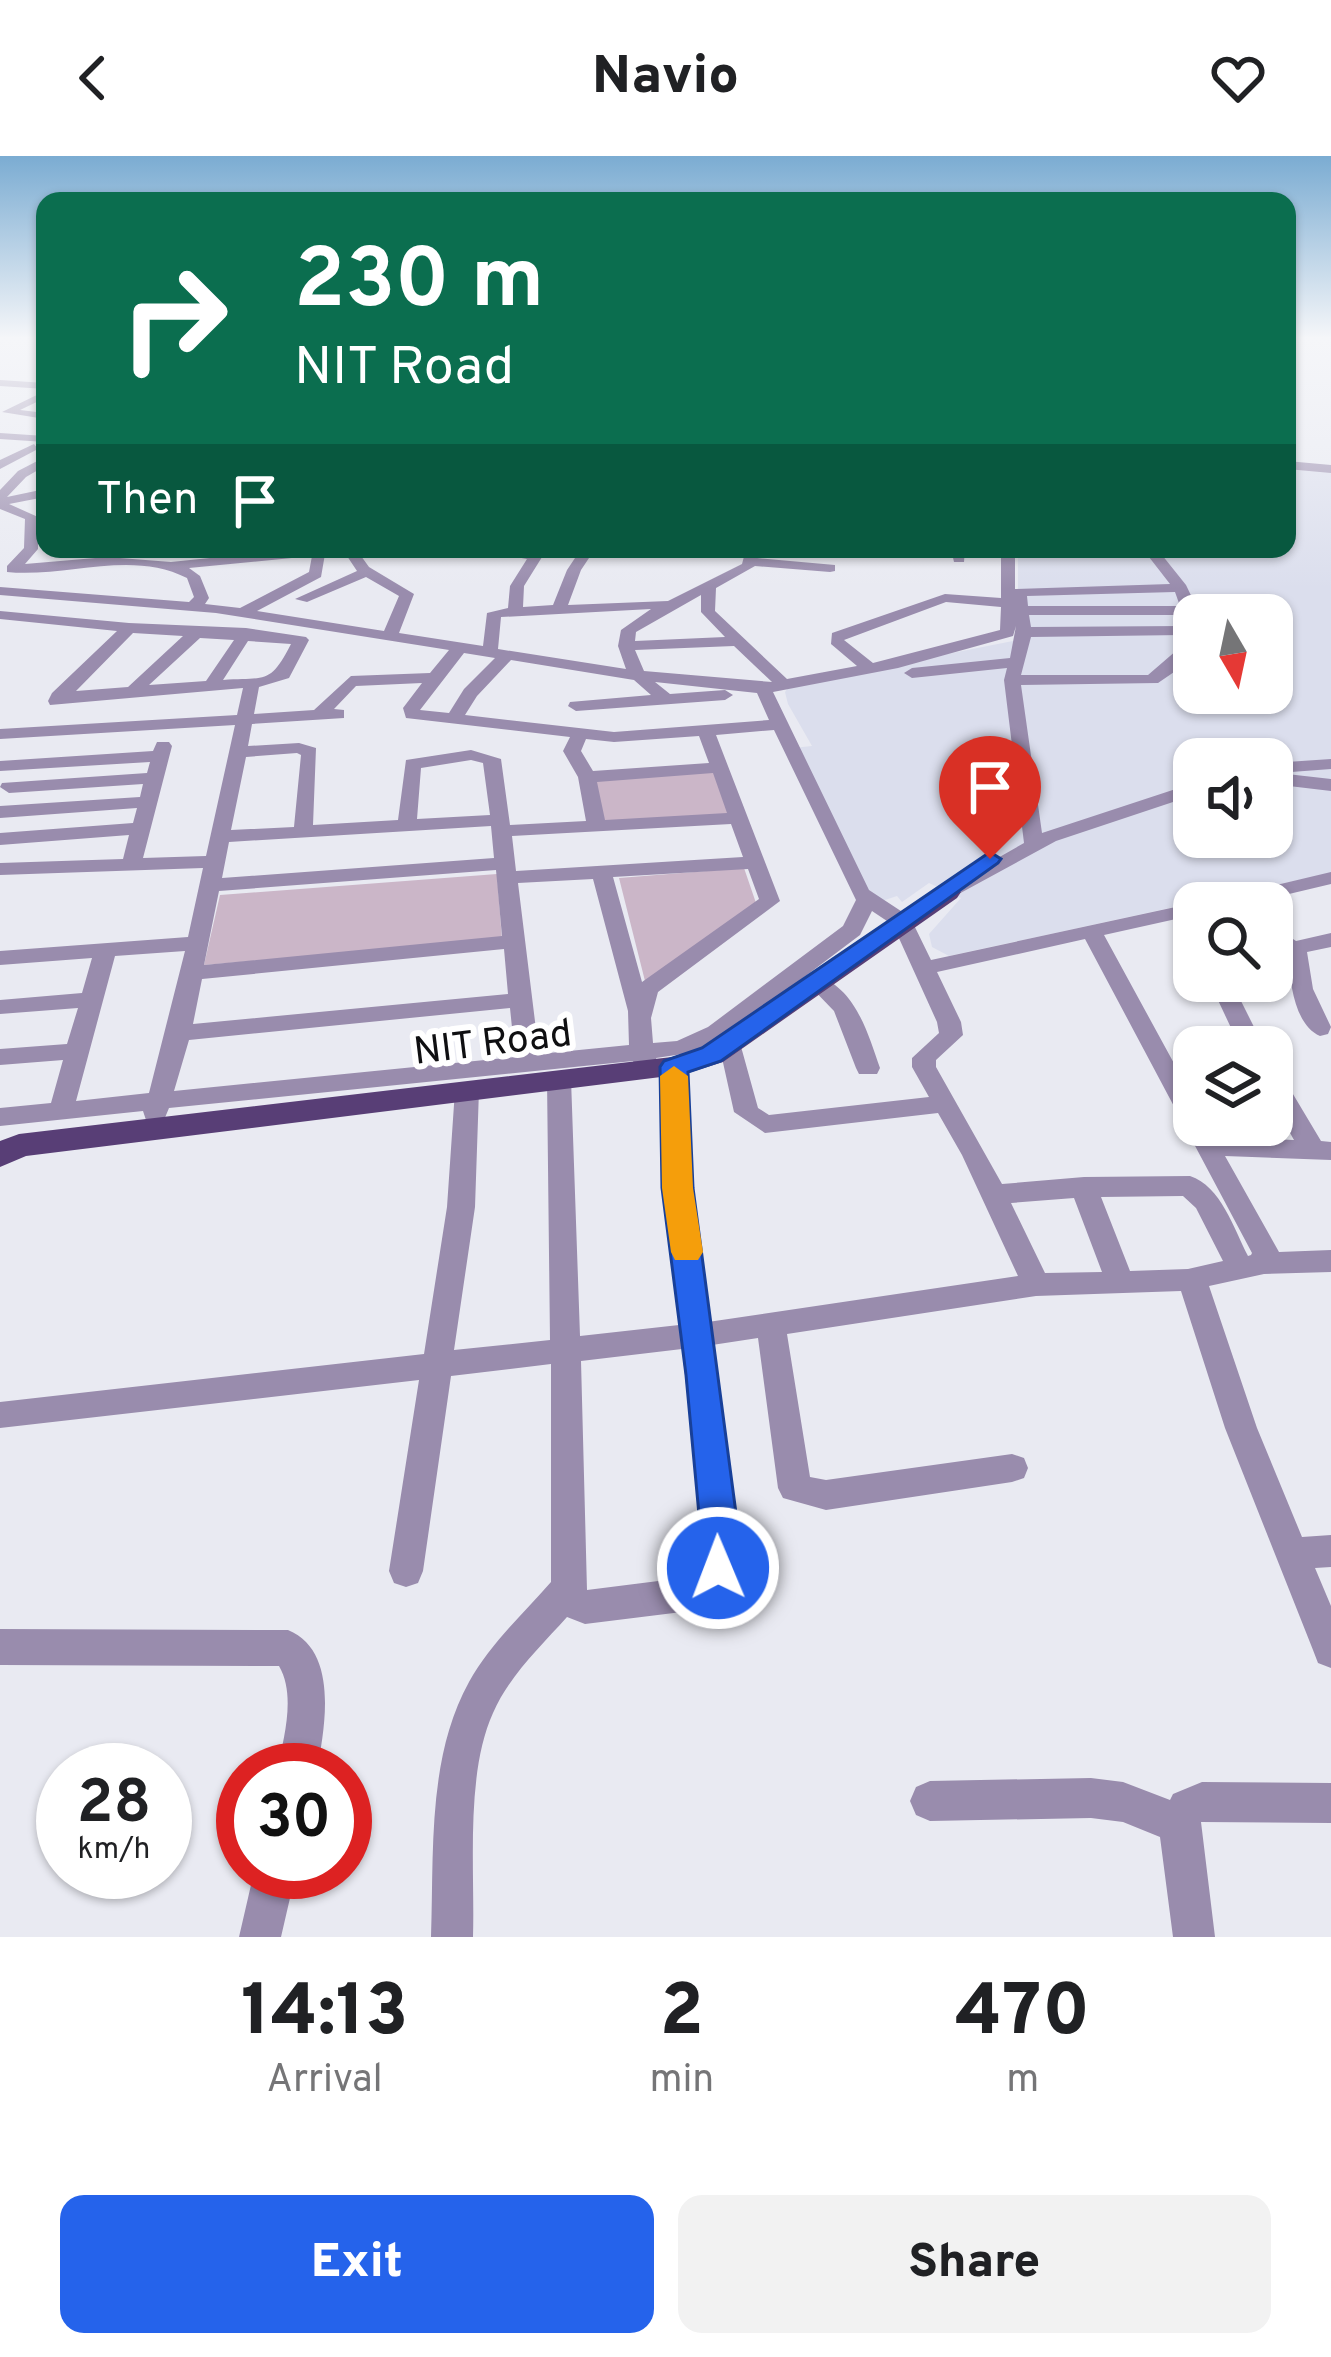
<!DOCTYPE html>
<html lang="en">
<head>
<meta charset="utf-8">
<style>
  body { margin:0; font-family:Overpass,sans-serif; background:#f2f2f2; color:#202124; height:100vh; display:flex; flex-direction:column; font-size:45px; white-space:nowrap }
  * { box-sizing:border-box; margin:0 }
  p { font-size:39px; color:#757577 }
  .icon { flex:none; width:66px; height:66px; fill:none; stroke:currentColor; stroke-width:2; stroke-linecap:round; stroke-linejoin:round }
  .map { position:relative; height:1781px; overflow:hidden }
  .side { display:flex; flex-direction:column; background:#fff; flex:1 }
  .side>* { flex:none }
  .banner { position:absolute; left:36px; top:36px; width:1260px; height:366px; border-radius:24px; box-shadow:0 3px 9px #0004; background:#0b6e4f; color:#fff; overflow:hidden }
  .needle { width:78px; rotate:171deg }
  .controls { position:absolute; left:1173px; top:438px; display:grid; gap:24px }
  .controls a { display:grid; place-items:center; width:120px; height:120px; border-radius:24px; background:#fff; box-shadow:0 3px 9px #0004; font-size:60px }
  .speed { position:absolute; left:36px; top:1587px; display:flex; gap:24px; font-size:60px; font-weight:700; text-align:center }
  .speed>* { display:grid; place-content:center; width:156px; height:156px; border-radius:50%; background:#fff; box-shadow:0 3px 9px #0004; line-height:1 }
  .speed small { font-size:30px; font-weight:400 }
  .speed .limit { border:18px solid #d22; background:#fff; color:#111 }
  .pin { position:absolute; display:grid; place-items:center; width:102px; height:102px; color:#fff; margin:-123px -51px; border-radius:50% 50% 50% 0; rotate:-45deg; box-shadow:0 0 12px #0007 }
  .pin .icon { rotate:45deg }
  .me { position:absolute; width:132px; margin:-66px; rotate:359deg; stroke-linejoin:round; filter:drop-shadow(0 0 9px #0008) }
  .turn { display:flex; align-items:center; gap:42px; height:252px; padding:0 60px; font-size:54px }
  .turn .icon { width:156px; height:156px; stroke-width:2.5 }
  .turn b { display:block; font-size:84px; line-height:102px }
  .then { display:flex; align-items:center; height:114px; padding:0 60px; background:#0003; gap:24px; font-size:45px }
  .eta { display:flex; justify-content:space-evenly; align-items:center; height:204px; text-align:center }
  .eta b { font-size:72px; font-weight:800; line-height:84px }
  .cta { display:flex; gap:24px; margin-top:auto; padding:24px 60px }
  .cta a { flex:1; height:138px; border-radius:24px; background:#2563eb; color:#fff; font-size:48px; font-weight:800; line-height:138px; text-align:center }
  .cta a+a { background:#f2f2f2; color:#202124 }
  header { display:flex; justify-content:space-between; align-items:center; height:156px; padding:0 60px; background:#fff; font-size:54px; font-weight:800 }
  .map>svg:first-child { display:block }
  .built { fill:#dbdeed; fill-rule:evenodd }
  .green { fill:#cbb6c8 }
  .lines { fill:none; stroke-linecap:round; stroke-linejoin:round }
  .minor { fill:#998cad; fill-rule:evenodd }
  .major { fill:#583e76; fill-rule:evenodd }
  .route { fill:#2563eb; stroke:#184099; stroke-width:3 }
  .slow { fill:#f59e0b }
  .labels { text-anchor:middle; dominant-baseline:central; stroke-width:12; stroke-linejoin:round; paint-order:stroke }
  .street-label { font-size:39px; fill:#0f0f11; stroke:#fff }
</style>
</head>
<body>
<header><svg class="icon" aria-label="back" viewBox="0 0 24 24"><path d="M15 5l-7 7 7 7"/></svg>Navio<svg class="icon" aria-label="heart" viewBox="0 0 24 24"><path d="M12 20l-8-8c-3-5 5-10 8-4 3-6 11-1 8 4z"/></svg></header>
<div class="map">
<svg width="1331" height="1781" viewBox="0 0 1331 1781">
  <rect width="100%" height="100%" fill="#e9eaf2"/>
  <!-- built -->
  <path class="built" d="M1287,312L1331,313V717L949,800L932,791L929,778L961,742L929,727L902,746L897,740L879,746L869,738L793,592L812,590L788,548L785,536L790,529L1018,484V393H1287ZM1194,459H1272V537H1194ZM1194,603H1272V681H1194Z"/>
  <!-- green -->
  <path class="green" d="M716,616L731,659L604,667L595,624Z
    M744,712L756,747L645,825L619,722Z
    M497,718L502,784L204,809L220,739Z"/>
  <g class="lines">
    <!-- minor -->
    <path class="minor" d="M0,224L45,227V233L0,230Z
      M45,235V242L20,254L45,257V263L2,256Z
      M0,277L45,280V286L0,283Z
      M34,288L38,293L0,313V304Z
      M45,301V310L26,321L7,341L45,333V341L9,348L38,361V393L25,408L107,401L171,406L297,393H356L369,411L414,438L399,477L483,490L487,457L508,452L510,430L527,403L472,393H547L524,430L523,451L553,449L567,414L581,393H595L581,414L568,449L668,445L742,408L746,393H760L757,402L835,409V415L830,416L755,410L716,432L715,455L787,523L857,510L831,488L832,477L945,438L1001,442V393H1015V433L1170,428L1149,401H1028L1021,397L1028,393L1158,394L1186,429L1198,454L1194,459L1192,496L1177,514L1158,527L1021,529L1042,677L1194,627V639L1056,685L955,740L948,742L938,736L1024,687L1004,524L1007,512L912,522L904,517L912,512L1010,502L1016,470L1013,480L898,512L773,536L869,734L910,761L931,804L1194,747H1195L1194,759L1104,779L1194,944V969H1208L1215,981L1294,984L1272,945V916L1281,918L1321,985L1331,986V1004L1225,1000L1279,1096L1331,1094V1116L1264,1118L1209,1130L1257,1272L1302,1381L1331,1379V1411L1315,1412L1331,1450V1512L1318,1507L1313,1494L1225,1272L1181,1135L1036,1140L787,1178L810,1321L826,1324L1012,1298L1024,1302L1028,1312L1024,1322L1012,1326L826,1354L783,1342L778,1332L758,1182L712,1189L737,1380C735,1411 729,1441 698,1454L585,1468L567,1461C541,1490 509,1520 493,1557C465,1619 475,1714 473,1781H431C434,1697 427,1602 469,1526C490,1488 523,1458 551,1426V1208L451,1220L423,1415L418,1427L406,1431L394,1427L389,1415L419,1224L0,1272V1246L424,1198L447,1051L455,934L467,926L479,934L475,1051L454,1194L550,1184L547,923L559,915L571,923L580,1180L679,1169L664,1032L662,911L674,903L686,911L690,1032L708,1166L1018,1120L962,999L938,957L765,977L734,956L718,884L689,897L656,902L659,913L647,921L638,919L633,905L169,952L164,964H146L143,955L0,970V952L51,947L63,904L0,909V893L67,888L78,852L0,858V844L82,837L92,802L0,809V795L188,781L203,712L0,719V707L123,703L129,679L0,689V677L133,667L137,652L0,662V650L140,641L143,628L9,637L0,631L2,627L147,617L150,606L0,615V605L153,595L157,586H169L172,590L143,702L206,700L235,569L0,583V573L237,559L243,532L50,549L48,545L52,537L117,475L0,463V455L129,467L246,472L306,481L309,484L289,522L259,531L254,558L314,554L351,520L430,517L449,494L216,457L0,439V431L189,446L194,441L187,422C131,393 66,422 7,416V410L24,392L25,363L0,353V334L18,315ZM343,394L357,415L295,443L307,446L366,421L399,440L384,475L257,455L321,421L325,398ZM312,400L309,416L240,452L205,448L209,442L200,420L189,412ZM1175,436L1180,450H1028L1027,440ZM701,439V456L725,481L635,485L636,476ZM946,446L1001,451L1000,474L873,507L844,484ZM651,453L621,474L618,490L626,513L498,493L501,461ZM1029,459H1182L1183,470L1031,471ZM133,477L183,480L128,531L76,535ZM1182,479L1177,494L1148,519H1021L1031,481ZM200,482L234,484L206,525L149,529ZM248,485L291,488C270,529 266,521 223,524ZM734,490L772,526L644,515L635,494ZM464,497L495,502L464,533L449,557L420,554ZM511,504L634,524L651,539L570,546L568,550L576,555L725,544L733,539L725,534L670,538L655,526L757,537L769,564L614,576L465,559L477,540ZM422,527L403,552L406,562L570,581L563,595L578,621L586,665L510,669L501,603L471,594L406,604L398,664L313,669L316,592L299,587L248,590L252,568L344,562V554L334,553L356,530ZM774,574L856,744L843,770L708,871L677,885L653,887L651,862L658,836L780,745L716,579ZM699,580L709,607L593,615L581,595L586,583L614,586ZM297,597L301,599L294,671L231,674L246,601ZM471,604L483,607L490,659L417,663L421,612ZM713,617L727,657L605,664L597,626ZM731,668L743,701L516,715L512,680ZM491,670L494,702L222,722L229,686ZM748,713L759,743L642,826L613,721ZM496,714L502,780L204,809L219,735ZM593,723L628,855L629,889L539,898L518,727ZM872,755L893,769L937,866L939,877L912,902V911L929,941L769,959L758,952L740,887L736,882L726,880L860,779ZM1085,783L1252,1097L1251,1099L1248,1100C1234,1073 1221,1030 1190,1020L1084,1021L1002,1028L936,911V904L963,879L961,866L937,816ZM504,793L508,838L193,868L202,823ZM185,795L149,937L76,945L115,800ZM510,852L515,901L174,935L189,884ZM1183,1040L1196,1052L1223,1105L1188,1113L1130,1115L1101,1041ZM1074,1042L1102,1116L1045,1117L1011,1047ZM682,1193L703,1380L699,1410L690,1421L587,1434L581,1205Z
      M1287,305L1331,309V317L1287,313Z
      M816,393H881L884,396L877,400L823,397Z
      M951,393H965L964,406H954Z
      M1331,603V613L1278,617L1331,623V635L1272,628V607Z
      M1331,716V728L1251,747H1213L1217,743Z
      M1272,769L1296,785L1331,777V791L1307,796L1313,833L1331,871L1328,878L1320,880C1295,869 1290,828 1289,803L1272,787Z
      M818,820C856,833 868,878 880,912L877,918H859L856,912L834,855L807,827Z
      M1209,825H1231L1264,891H1240Z
      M0,1473L288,1474C339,1495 325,1571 317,1614H277C284,1582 296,1539 279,1510L0,1509Z
      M1091,1622L1123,1626L1170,1644L1173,1638L1202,1626L1331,1627V1667L1201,1666L1215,1781H1173L1160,1681L1123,1666L1091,1662L930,1665L916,1659L910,1645L916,1631L930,1625Z
      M254,1716H296L281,1781H239Z"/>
    <!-- major -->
    <path class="major" d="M948,728L961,736L957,742L723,906L685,918L26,1000L0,1011V985L19,978L672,901L701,892Z"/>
  </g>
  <!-- sky -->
  <linearGradient id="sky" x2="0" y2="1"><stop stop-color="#7bacd2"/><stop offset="0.42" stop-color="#f5f6f9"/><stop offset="1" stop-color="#f5f6f9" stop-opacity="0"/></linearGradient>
  <rect width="1331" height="433" fill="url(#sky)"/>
  <!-- route -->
  <path class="route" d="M990,696L1001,703L998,707L721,905L688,916L693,1032L739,1380L732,1425L718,1430L704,1425L698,1412L701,1380L686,1219L662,1032L660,911L664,905L702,892Z"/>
  <!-- slow -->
  <path class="slow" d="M674,910L688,920L693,1032L703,1096L698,1104H675L671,1096L662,1032L660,920Z"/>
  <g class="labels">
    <!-- street labels -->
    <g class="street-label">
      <text transform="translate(493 889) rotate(-7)">NIT Road</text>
    </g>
  </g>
</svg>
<div class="controls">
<a><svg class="needle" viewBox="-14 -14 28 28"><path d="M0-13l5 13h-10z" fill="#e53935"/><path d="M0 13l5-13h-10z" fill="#757577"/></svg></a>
<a><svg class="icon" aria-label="sound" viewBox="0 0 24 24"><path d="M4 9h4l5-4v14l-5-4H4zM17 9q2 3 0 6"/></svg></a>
<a><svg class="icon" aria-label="search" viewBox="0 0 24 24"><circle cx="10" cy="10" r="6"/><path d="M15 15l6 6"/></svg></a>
<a><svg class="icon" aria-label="layers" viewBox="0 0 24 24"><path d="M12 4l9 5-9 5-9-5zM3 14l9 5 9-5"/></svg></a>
</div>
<div class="speed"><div>28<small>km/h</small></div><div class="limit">30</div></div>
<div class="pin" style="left:990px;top:703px;background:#d93025"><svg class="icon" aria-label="arrive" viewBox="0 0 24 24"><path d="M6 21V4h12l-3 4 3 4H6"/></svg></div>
<svg class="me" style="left:718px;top:1412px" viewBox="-20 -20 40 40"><circle r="17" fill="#2563eb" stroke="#fff" stroke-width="3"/><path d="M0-11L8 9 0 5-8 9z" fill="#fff"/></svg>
<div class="banner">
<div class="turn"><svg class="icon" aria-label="right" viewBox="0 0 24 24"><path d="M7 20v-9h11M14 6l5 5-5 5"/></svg><div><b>230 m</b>NIT Road</div></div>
<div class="then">Then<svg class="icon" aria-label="arrive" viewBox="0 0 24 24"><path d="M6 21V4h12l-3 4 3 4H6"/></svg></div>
</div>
</div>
<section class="side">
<div class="eta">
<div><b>14:13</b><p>Arrival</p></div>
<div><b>2</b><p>min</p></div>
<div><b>470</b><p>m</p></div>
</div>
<div class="cta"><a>Exit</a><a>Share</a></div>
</section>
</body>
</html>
